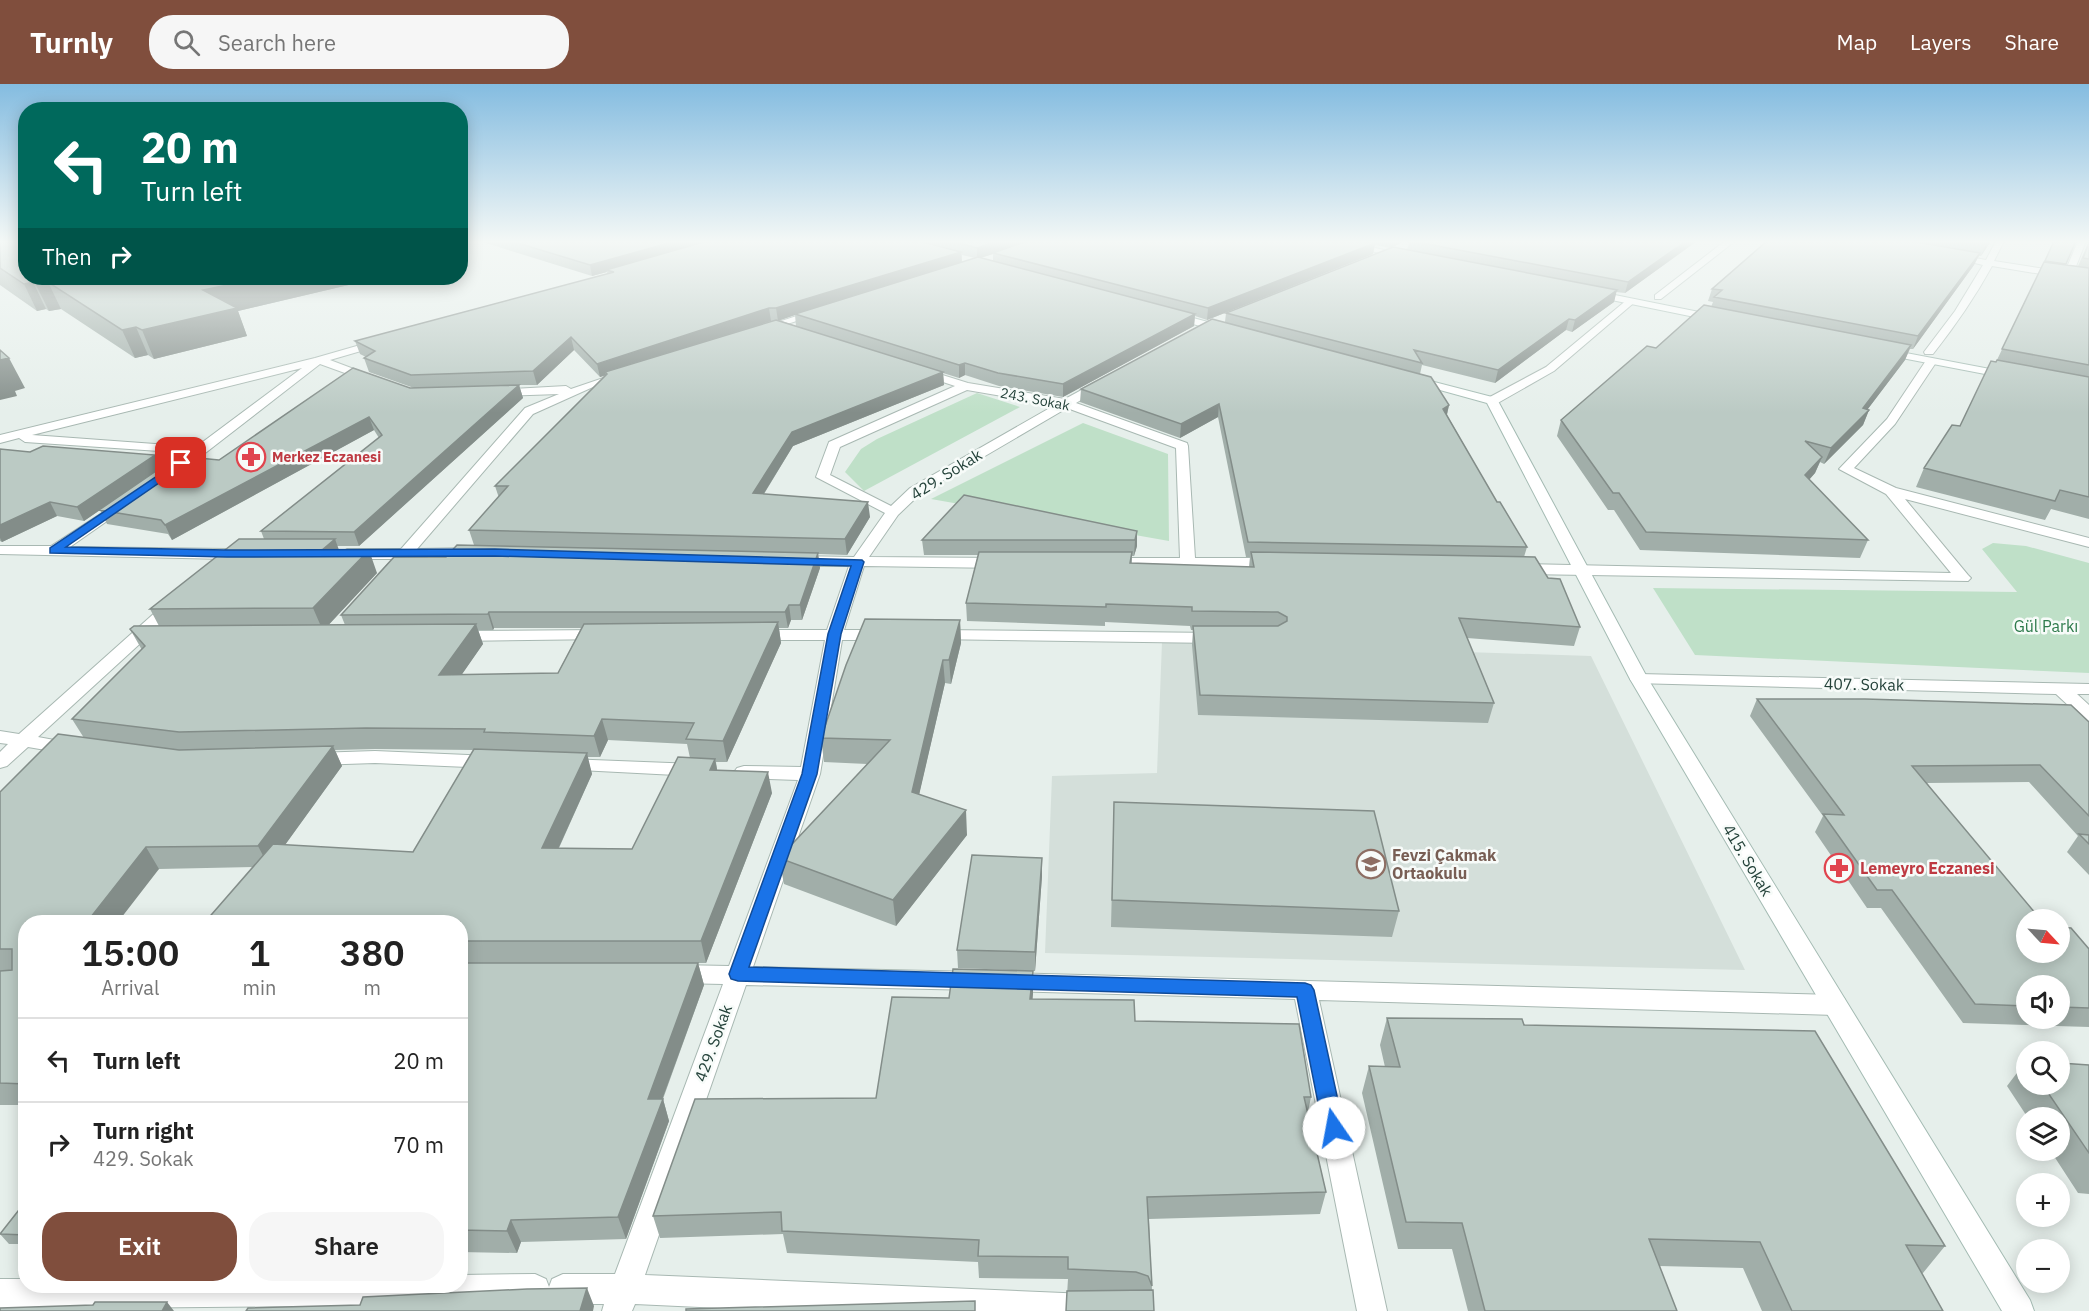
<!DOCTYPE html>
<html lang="en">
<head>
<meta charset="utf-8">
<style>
  body { margin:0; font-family:"IBM Plex Sans",sans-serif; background:#f6f6f6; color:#222; height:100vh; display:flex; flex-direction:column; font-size:22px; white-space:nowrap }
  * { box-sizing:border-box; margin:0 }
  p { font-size:20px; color:#767676 }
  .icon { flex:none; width:33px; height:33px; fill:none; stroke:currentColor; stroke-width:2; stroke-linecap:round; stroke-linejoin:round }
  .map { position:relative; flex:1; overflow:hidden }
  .details { position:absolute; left:18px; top:831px; width:450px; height:378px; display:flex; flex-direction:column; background:#fff; border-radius:24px; box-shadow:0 3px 15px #0003 }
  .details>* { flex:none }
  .banner { position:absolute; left:18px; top:18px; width:450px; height:183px; border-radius:24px; box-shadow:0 3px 15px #0003; background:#00695c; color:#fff; overflow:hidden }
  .needle { width:39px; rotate:116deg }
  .buttons { position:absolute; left:2016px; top:825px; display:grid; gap:12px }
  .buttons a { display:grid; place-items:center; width:54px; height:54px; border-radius:50%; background:#fff; box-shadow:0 3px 15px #0003; font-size:30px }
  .pin { position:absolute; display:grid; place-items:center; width:51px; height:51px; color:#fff; margin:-26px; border-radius:12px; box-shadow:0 3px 9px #0006 }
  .me { position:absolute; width:66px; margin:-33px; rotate:348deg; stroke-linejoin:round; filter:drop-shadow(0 0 4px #0008) }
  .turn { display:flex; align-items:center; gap:21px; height:126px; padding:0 24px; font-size:27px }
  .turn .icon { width:78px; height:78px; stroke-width:2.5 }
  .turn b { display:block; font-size:42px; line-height:51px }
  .then { display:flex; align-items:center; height:57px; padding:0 24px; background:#0003; gap:12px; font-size:22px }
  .eta { display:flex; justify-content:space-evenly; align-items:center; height:102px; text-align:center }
  .eta b { font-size:36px; font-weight:600; line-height:42px }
  .action { display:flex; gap:12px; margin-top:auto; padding:12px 24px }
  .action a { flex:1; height:69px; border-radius:24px; background:#804e3d; color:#fff; font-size:24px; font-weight:600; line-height:69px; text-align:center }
  .action a+a { background:#f6f6f6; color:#222 }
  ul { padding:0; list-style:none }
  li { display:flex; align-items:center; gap:18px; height:84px; padding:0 24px; border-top:2px solid #e0e0e0 }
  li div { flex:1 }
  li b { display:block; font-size:22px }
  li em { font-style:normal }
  header { display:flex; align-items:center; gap:36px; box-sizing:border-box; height:84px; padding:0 30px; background:#804e3d; color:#fff }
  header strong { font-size:28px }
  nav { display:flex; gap:33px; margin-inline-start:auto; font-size:21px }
  .search { width:420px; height:54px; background:#f6f6f6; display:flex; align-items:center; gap:15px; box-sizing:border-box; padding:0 21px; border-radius:24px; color:#767676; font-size:22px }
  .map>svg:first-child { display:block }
  .built { fill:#d4dfda }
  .green { fill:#bfe0c8 }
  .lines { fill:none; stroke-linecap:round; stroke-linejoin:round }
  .street-casing { stroke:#a8b8b2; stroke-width:2 }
  .secondary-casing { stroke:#a4bbb3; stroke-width:2 }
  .street { fill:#fff; fill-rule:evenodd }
  .secondary { fill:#fff; fill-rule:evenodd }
  .wall { fill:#a1aea9; fill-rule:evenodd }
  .shaded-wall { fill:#838d89 }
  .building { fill:#bbcac4; stroke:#838d89; stroke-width:1.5 }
  .route { fill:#1a73e8; stroke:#114b97; stroke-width:1.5 }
  .labels { text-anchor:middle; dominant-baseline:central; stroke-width:5; stroke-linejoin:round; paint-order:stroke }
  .far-street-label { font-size:14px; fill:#24423a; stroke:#f7fbf9 }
  .far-health-label { font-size:14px; font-weight:bold; fill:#be3a42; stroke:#f7fbf9; text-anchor:start }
  .street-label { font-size:16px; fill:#24423a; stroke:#f7fbf9 }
  .park-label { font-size:16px; fill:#2d7a4b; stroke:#f7fbf9 }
  .education-label { font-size:16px; font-weight:bold; fill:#785e54; stroke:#f7fbf9; text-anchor:start }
  .health-label { font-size:16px; font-weight:bold; fill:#be3a42; stroke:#f7fbf9; text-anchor:start }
</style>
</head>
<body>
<header>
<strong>Turnly</strong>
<div class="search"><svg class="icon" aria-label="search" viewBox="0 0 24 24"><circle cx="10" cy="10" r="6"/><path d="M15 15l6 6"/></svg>Search here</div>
<nav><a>Map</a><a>Layers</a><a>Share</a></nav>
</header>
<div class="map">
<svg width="2089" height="1227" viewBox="0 0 2089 1227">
  <rect width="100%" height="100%" fill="#e6efeb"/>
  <!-- built -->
  <path class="built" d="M1162,558L1591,572L1745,886L1045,869L1052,692L1157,689Z"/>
  <!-- green -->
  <path class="green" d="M977,309L1020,323L864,407L845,388L861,365L877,355Z
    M1083,339L1168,370L1169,457L931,415Z
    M1993,459L2026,462L2089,479V589L1695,571L1653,504L2017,508L1982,465Z"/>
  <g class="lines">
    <!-- street casing -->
    <g class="street-casing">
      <path id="street" d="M1725,157H1735L1661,215H1655V211Z
        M1996,157H2004L1994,177L2065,188L2078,157H2086L2073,190L2089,192V198L1992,182C1975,213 1955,242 1933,270H1925L1924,268L1955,227L1983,181L1950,173L1954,170L1986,176Z
        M1628,215L1636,217L1554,287L1496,320H1488V314L1546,283Z
        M815,226L824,228L766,247L757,245Z
        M381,255L385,256V260L330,276L375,293V297H367L320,280L204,370L25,358L19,354L0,359V351L315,274ZM302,284L196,363L32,351Z
        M1931,274L1937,277L1895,340L1854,384L1896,404L2089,454V463L1905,415L1968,491L1971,494L1968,497L1520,490L1512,485L1520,480L1951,489L1886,410L1839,385L1887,335L1927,275Z
        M920,284L968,299L1065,315L1098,297H1106V301L1076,319L1187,359L1188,362L1195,474H1274L1282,479L1274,484L1113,482L1110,479L1113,476L1118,474H1180L1176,364L1067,324L920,410L898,431L869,473L1001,474L1009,479L1001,484L864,482L844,546H883L891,551L883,556H842L820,690L753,883L976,888L984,890L988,897L984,904L976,906L746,901L645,1191L1134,1212L1145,1216L1149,1227H788L635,1220L632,1227H602L604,1220H563L552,1215L549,1207L546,1215L535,1220L0,1225V1195H26V1202H460V1191L535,1190L546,1195L549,1203L552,1195L563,1190H615L723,900L677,899L669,896L665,890L669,884L677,881L729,882L798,696L744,694L737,692L734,688L737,684L744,682L801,683L825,556H757L749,551L757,546H827L849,482H794L786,477L794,472L854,473L885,429L816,393L829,358L955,302L916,289L914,287ZM967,306L1055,321L910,404L891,422L830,391L840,363Z
        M621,288L625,289V293L593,303L533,330L417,465L473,464L478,466L481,469L478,472L409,474L391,494L386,496L378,491L393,475H347L339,470L347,465H401L525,324L559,310L498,312L492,308L494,306L566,302L571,305Z
        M122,416L127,417L129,420L127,423L70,463L227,465L235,470L227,475L0,470V462H51Z
        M174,515L182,520L180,523L38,653L76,660L79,664L76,668L69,670L28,663L7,682L0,684V668L8,660L0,659V647L19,650L168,517Z
        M601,546L609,551L607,555L457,557L449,552L457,547Z
        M937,546L1216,549L1224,554L1216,559L931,555L929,551Z
        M1639,590L2089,600V610H2077L2089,621V637L2083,635L2056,610L1633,599L1630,595L1633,591Z
        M375,667L491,672L498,674L501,678L498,682L491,684L375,679L315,681L308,679L305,675L308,671L315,669Z
        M567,675L695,680L702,682L705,686L702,690L695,692L560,685L557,681L560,677Z
        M1010,889L1835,911L1844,914L1847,921L1844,928L1835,931L1319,916L1387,1227H1357L1295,915L1010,907L1002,905L998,898L1002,891Z"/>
    </g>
    <!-- secondary casing -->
    <g class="secondary-casing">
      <path id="secondary" d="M1329,157H1346L1409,172L1405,175Z
        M1590,206L1719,232L1724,235L1719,238L1587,211L1585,209Z
        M1171,228L1230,244L1231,246L1226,249L1167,233L1166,231Z
        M1885,265L2011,289L2017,292L2011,295L1881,270L1880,268Z
        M1415,293L1496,314L1498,317L1648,595L2030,1216L2034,1227H2002L1630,595L1487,319L1411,298L1409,296Z"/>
    </g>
    <!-- street -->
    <use href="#street" class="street"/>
    <!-- secondary -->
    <use href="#secondary" class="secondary"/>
  </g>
  <!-- wall -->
  <path class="wall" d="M0,157L357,199L238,227L247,252L154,275L148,271L135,274L61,225L49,227L46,225L37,227L0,201Z
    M479,157H1405L1390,164L1375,161L1373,170L1207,236L1195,232L1194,242L1063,313L999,302L965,291L959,294L943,289L944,301L793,362L764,410L870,433L847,471L818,470L820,484L802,536H791L788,544H779L781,559L727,678H716L717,686L772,709L706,879H460V838L253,783L159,785L26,838V1021H0V708L84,654L72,635L142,566L130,545L159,542L150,525L264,455L261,447L379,354L374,346L172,456L168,450L107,440L100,426L84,437L57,432L2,458L0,457V365L30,368L155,371L161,384L219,376L410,304H414L369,288L364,274L366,273L360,270L355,257L607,190V188L592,192ZM993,170V177L980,174ZM962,171L975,174L962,178ZM795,231L796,242L779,236ZM574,266L600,293L604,292L495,402L499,414L469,446L474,461L446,473L341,531L345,541H328L377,489L339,467L337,462H359L523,314L519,301H537ZM494,544H581L558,589L461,591L483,560L478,546H493ZM608,656L687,660L690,674L632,765L559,764L592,690L587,673H600ZM375,665L474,666L413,768L285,761L342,682L335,666Z
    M1409,157H1697L1625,209L1616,208L1614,218L1572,248L1566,246L1495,299L1422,281L1420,290L1449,321L1447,331L1497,418L1527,463L1524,473L1548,494L1580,543L1574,562L1467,554L1494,619L1488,639L1198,631L1192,561L1193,546H1191L1190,542L1105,538V542L967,537L966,519L978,471H924L922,456L1137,447V462L1134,472H1132V479L1249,483L1250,473H1246L1218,333L1180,354L1080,318L1081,305L1225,238L1226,229L1407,166Z
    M1767,157H1991L1981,172H1979L1974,181L1913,265H1910L1905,276L1867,326H1869L1863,341L1824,380L1820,378L1815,389L1809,396L1868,456L1860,474L1640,466L1614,426H1608L1557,352L1561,336L1656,264L1711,223L1713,218L1708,217L1712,205Z
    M2054,157L2066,181L2078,182L2089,157V435L2051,425L2045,436L1916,403L1924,384L1960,342L1996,278Z
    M960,536L961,559L951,600L945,599L919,710L967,751L896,842L784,800L779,774L867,680L824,678L821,654Z
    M1757,615L2089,638V791L2067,768L2078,752L2029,698L1927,699L2026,836L2089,865V943L1963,939L1881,824H1867L1815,748L1823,732L1750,632ZM2026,902H2060V934H2026Z
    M1114,718L1399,827L1392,853L1111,843Z
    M1042,774V792L1035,887L958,884L957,866Z
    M460,879H698L704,901L663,1015L669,1037L626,1155L521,1158L517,1169L460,1168Z
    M1033,887L1032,915L1135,937L1311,1013L1308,1028L1326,1108L1320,1130L1149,1135L1152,1206L1066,1227L1068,1195L979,1194L978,1178L787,1169L783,1150L660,1154L653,1132L876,1014L949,914Z
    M1387,934L1524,941L1945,1162L1923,1189H1922L1943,1227H1762L1743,1184L1659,1182L1677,1227H1468L1452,1165H1398L1362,1009L1369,982L1385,983L1380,961Z
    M2026,977V1000H2042L2089,981V1110L2078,1109L2050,1066H2060V1034H2028L2007,1002Z
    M26,1117V1160H9L0,1150Z"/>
  <!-- shaded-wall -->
  <path class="shaded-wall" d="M676,157H717L606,186L607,188L592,192L590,181Z
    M998,157H1034L993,169V170L977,175V164Z
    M1391,157H1405L1390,164Z
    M1686,157H1697L1625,209L1628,198Z
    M1988,157H1991L1981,172L1986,160Z
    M1375,159L1373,170L1207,236L1208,224Z
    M961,168L962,180L795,230V231L778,237L776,224Z
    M1980,169L1974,181L1913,265L1918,252Z
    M261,194H355L357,199L238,227L247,252L154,275L142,246L203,206Z
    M33,198L46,225L37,227L24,200Z
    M48,198L61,225L49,227L36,201Z
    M1617,206L1614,218L1572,248L1575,236Z
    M769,224L771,237L605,288L606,291L600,293L597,280Z
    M1195,230L1194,242L1063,313V300Z
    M1569,235L1566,246L1495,299L1498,286Z
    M136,243L148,271L135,274L122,246Z
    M571,253L574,266L537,301L533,287Z
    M1911,261L1905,276L1861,334L1869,326L1863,341L1824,380L1831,364L1863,324Z
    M9,274L25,304L15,307L17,312L0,316V276Z
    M965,279V291L959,294V281Z
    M943,288L944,301L793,362L755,424L753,409L792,348Z
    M519,301L523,314L359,462L354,448Z
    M1219,320L1218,333L1180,354L1181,340Z
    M1449,321L1446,334L1443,325Z
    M369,333L374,346L172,456L165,441Z
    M155,371L161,384L84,437L77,423Z
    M1822,373L1815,389L1798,408L1805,391Z
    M50,418L57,432L2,458L0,454V441Z
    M868,418L870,433L847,471L845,455Z
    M1137,447V462L1134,472L1135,456Z
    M335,455L343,477L321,467Z
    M369,466L377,489L323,547L313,524Z
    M818,469L820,484L802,536L800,521Z
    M789,521L791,536L788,544L785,528Z
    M489,528L494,544L493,546L488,530Z
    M960,536L961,559L951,600L949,576Z
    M778,538L781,559L727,678L723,657Z
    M476,540L483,560L447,612L439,591Z
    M943,576L945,599L914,733L912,708Z
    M602,635L608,656L600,673L594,652Z
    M333,662L342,682L269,783L258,762Z
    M587,669L592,690L549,785L542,764Z
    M715,675L719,695L710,686Z
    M768,688L772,709L706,879L701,857Z
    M966,726L967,751L896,842L893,816Z
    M146,763L159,785L118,838H87Z
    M1042,774V792L1035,887V868Z
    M698,879L704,901L659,1024L663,1015L669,1037L626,1155L618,1133L648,1015Z
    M1033,887V910L1031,937L1030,915Z
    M511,1136L521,1158L517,1169L507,1147Z
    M587,1204L594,1222L593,1227H580Z
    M167,1218L174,1227H162Z"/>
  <!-- building -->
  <path class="building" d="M0,157H26V194H261L203,206L237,224L142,246L136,243L122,246L48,198L36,201L33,198L24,200L0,184Z
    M511,157H676L590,181Z
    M707,157H919L961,168L776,224H769L597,280L571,253L533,287L411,291L364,274L375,267L355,257L614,188L606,186Z
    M951,157H998L977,164Z
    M1027,157H1366L1375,159L1208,224L993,169Z
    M1411,157H1686L1628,198Z
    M1767,157H1911L1980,169L1918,252L1714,213L1722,206L1712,205Z
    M1965,157H1988L1986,160Z
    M2054,157H2076L2066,180L2045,177Z
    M2089,159V175L2083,174Z
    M1393,163L1617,206L1575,236L1569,235L1498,286L1414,266L1422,279L1226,229Z
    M978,173L1195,230L1063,300L998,289L965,279L959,281L795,230Z
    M2044,178L2089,184V281L2002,265Z
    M1704,221L1911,261L1863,324L1869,326L1831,364L1805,357L1822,373L1805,391L1868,456L1646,448L1619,409H1613L1561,336L1647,262L1656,264Z
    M1212,235L1431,293L1449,321L1443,325L1497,418H1500L1527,463L1248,458L1219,320L1181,340L1081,305Z
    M776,236L943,288L792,348L753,409L868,418L845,455L469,446L508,402H495L607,290L605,288Z
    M0,266L9,274L0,276Z
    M1997,276L2089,293V413L2060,406L2055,417L1924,384L1952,341L1960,342L1991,277L1996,278Z
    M353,284L410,304L519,301L354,448L261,447L382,351L369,333L165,441L161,436L99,426L178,372L219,376Z
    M43,362L155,371L77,423L50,418L0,441V365L30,368Z
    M964,411L1137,447L1135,456H922Z
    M239,455H335L321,467L369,466L313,524L150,525Z
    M457,461L818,469L800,521H789L785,528H489L488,530L341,531L394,473H446Z
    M979,468H1132L1130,479L1254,483L1251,468L1535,473L1548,494L1560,495L1580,543L1459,534L1494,619L1200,611L1193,542H1278L1287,537V533L1278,528L1192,527V523L1106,520V523L966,519Z
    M865,535L960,536L949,576H943L912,708L966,726L893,816L779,774L890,656L821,654L846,581Z
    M778,538L723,657L686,655L694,639L602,635L594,652L484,648L485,645L366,644L179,648L72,635L145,562L130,545L134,542L476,540L439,591L558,589L584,540Z
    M1757,615H1865L2071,621L2089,638V732L2040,681L1912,682L2041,836H2026V868H2060V843L2071,844L2089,865V924L2060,923V902H2026V922L1975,920L1892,806H1877L1823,730L1844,731Z
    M58,650L179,666L333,662L258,762L146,763L87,838H26V1000L0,999V887L12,886V865H0V708Z
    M474,665L587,669L542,764L632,765L678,673L715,675L710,686L768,688L701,857H460V838H205L273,760L413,768Z
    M1114,718L1374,727L1399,827L1112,816Z
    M2079,750L2089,751V760Z
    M972,771L1042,774L1035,868L957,866Z
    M460,879H698L648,1015H663L618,1133L511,1136L507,1147L460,1146Z
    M953,885L1033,887L1030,915L1134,916L1135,937L1299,940L1311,1013H1304L1326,1108L1147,1113L1152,1202L1148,1192L1136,1188L1068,1185V1173L978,1172L979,1156L782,1147L781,1128L653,1132L695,1015L876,1014L892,913L949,914Z
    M1387,934L1522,935L1524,941L1815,947L1945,1162L1906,1161L1943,1227H1792L1760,1158L1649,1155L1677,1227H1485L1462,1139L1406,1138L1369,982L1400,983Z
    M2060,979L2089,981V1069L2042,1000H2060Z
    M26,1117V1151L0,1150Z
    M587,1204L580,1227H246L248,1224L360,1221L363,1213L527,1205Z
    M1153,1206L1154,1227H1066L1067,1207Z
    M975,1217V1227H686V1225Z
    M95,1218H167L162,1227H0V1224L93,1221Z"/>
  <!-- sky -->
  <linearGradient id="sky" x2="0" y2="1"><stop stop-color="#84bce0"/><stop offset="0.48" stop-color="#f4f8f6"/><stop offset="1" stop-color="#f4f8f6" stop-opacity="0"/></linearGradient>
  <rect width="2089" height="329" fill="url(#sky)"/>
  <!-- route -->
  <path class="route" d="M181,376L186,379L185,381L66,463L227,466L495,465L862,476L864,478L841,550L817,690L749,883L1305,899L1311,901L1314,906L1344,1044L1341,1050L1334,1053L1326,1050L1323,1044L1297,913L738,897L731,895L729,890L802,690L828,550L851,482L495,472L227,473L50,469V464Z"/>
  <!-- icons -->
  <defs>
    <g id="pharmacy-ring" transform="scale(1.5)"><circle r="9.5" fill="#f7fbf9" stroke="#e0444e" stroke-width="1.5"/><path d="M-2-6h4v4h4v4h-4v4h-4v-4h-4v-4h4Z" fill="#e0444e"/></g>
    <g id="school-ring" transform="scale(1.5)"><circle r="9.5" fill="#f7fbf9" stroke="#8d6e63" stroke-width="1.5"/><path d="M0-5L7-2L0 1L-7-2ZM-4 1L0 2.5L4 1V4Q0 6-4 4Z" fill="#8d6e63"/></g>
  </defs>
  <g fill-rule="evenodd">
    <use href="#pharmacy-ring" x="251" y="373"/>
    <use href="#school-ring" x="1371" y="780"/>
    <use href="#pharmacy-ring" x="1839" y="784"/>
  </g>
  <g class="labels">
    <!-- far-street labels -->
    <g class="far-street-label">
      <text transform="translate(1035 315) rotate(11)">243. Sokak</text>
    </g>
    <!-- far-health labels -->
    <g class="far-health-label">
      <text x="272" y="373">Merkez Eczanesi</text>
    </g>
    <!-- street labels -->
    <g class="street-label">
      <text transform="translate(946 390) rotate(-32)">429. Sokak</text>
      <text transform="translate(1864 600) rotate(1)">407. Sokak</text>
      <text transform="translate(1748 776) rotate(59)">415. Sokak</text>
      <text transform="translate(713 959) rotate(-70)">429. Sokak</text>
    </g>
    <!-- park labels -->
    <g class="park-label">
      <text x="2046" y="542">Gül Parkı</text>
    </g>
    <!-- education labels -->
    <g class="education-label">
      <text x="1392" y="771">Fevzi Çakmak<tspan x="1392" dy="18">Ortaokulu</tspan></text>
    </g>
    <!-- health labels -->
    <g class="health-label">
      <text x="1860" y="784">Lemeyro Eczanesi</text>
    </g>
  </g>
</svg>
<div class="buttons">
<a><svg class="needle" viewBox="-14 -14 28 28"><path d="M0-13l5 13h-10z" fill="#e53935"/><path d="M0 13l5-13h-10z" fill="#767676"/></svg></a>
<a><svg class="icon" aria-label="sound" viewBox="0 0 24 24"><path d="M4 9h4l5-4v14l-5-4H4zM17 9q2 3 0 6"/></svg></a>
<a><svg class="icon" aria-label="search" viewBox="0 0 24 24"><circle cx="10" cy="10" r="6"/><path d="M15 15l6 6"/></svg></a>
<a><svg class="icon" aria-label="layers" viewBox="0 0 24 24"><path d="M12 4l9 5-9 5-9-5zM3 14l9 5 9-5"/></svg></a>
<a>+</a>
<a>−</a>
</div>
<div class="pin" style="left:181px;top:379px;background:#d93025"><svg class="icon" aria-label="arrive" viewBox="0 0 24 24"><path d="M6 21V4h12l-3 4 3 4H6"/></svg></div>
<svg class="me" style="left:1334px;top:1044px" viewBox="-20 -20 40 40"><circle r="19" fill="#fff"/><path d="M0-13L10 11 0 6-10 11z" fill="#1a73e8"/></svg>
<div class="banner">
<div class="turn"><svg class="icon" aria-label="left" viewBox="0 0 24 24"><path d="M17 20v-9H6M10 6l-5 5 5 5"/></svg><div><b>20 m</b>Turn left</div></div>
<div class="then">Then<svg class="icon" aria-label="right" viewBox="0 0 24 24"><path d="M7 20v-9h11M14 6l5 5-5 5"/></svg></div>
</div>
<section class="details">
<div class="eta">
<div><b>15:00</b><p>Arrival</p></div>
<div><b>1</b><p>min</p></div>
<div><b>380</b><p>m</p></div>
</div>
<ul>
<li><svg class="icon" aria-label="left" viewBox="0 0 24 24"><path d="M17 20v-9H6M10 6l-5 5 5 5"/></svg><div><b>Turn left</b></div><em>20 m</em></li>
<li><svg class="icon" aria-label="right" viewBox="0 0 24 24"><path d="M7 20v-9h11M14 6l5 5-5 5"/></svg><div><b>Turn right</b><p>429. Sokak</p></div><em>70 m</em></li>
</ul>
<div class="action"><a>Exit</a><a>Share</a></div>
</section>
</div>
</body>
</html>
